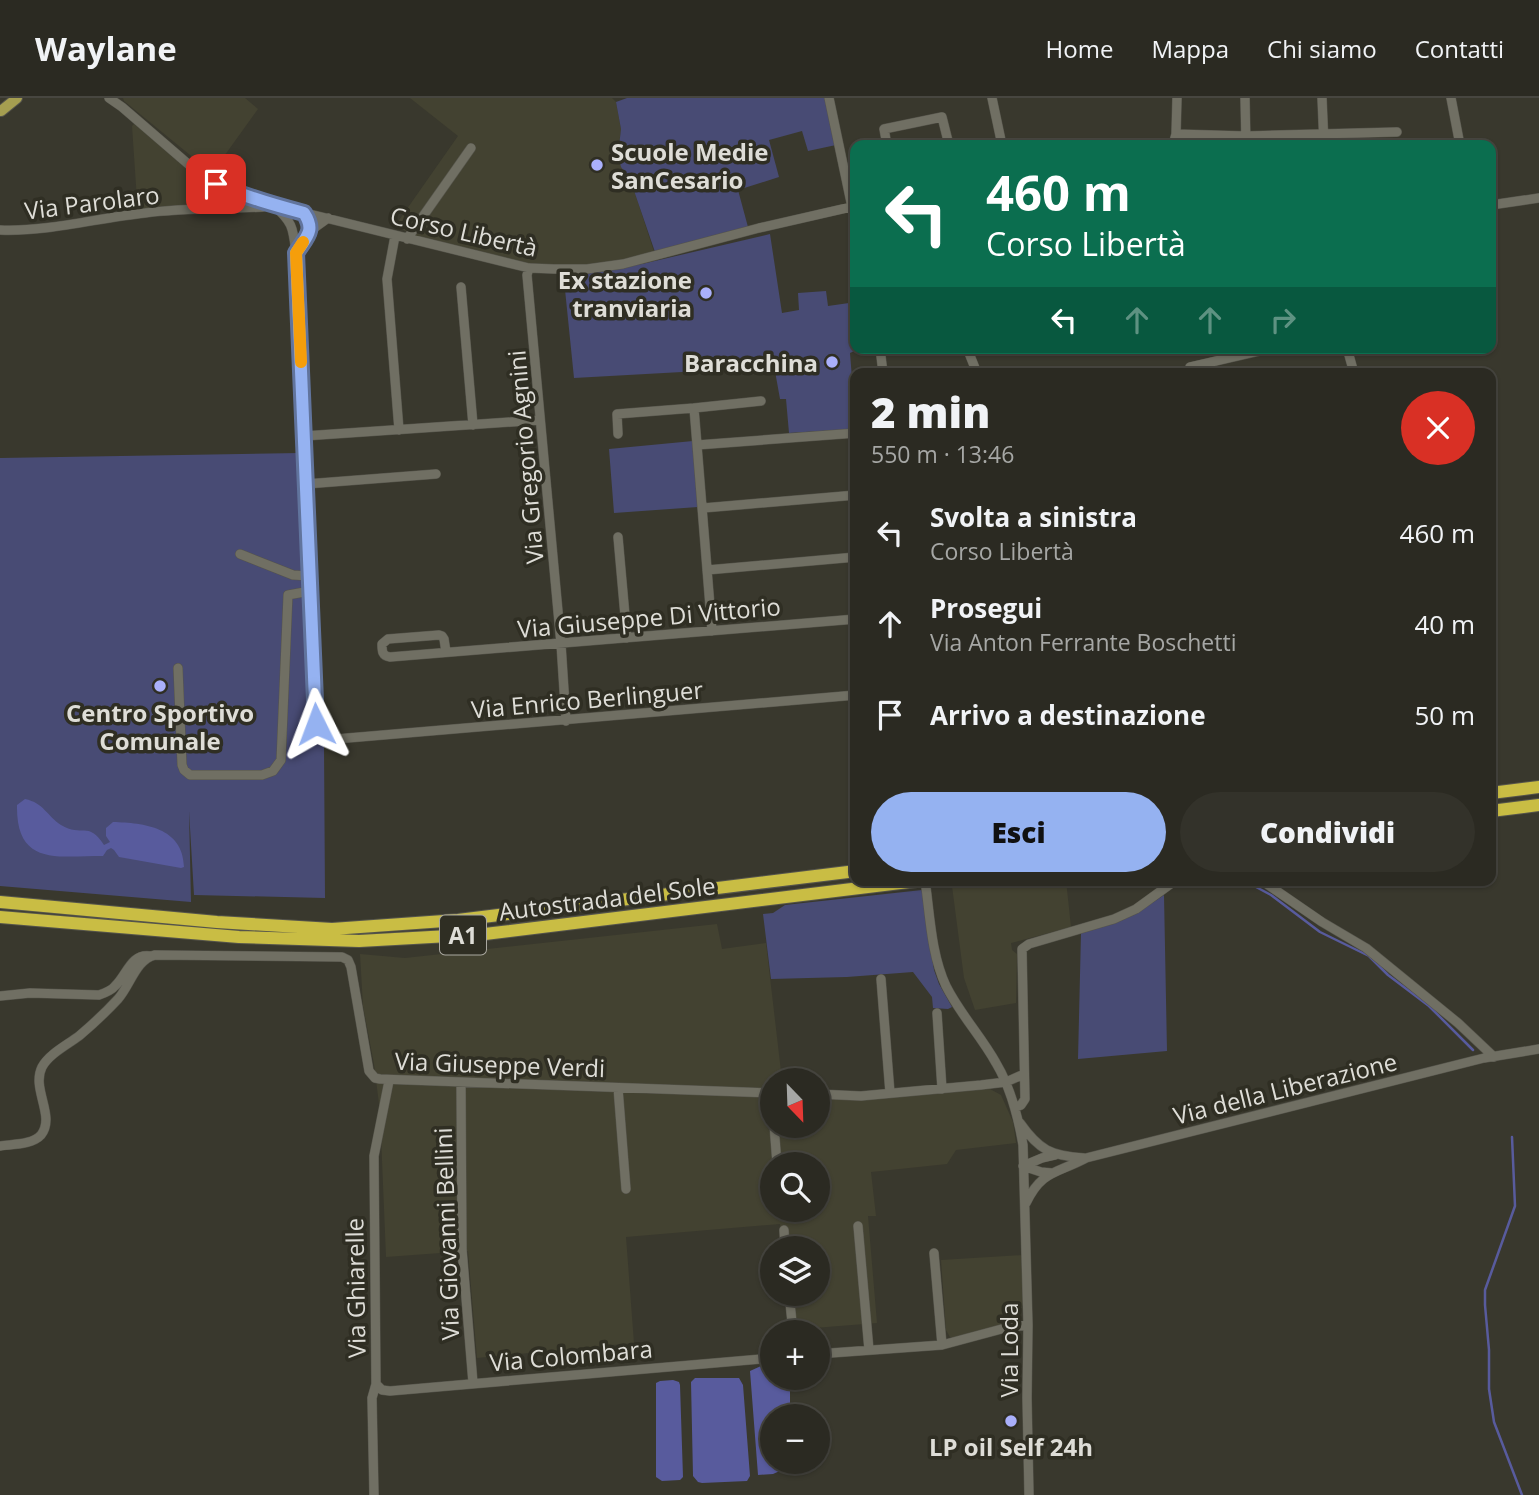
<!DOCTYPE html>
<html lang="it">
<head>
<meta charset="utf-8">
<style>
  body { margin:0; font-family:"Open Sans",sans-serif; background:#33322a; color:#f1f3f6; height:100vh; display:flex; flex-direction:column; font-size:26px; white-space:nowrap }
  * { box-sizing:border-box; margin:0 }
  p { font-size:23px; color:#a6a7a5 }
  .icon { flex:none; width:38px; height:38px; fill:none; stroke:currentColor; stroke-width:2; stroke-linecap:round; stroke-linejoin:round }
  .map { position:relative; flex:1; overflow:hidden }
  .sheet { position:absolute; left:850px; top:270px; width:646px; height:518px; display:flex; flex-direction:column; background:#2b2a22; border-radius:14px; box-shadow:0 2px 5px #0004,0 0 0 2px #474640 }
  .sheet>* { flex:none }
  .banner { position:absolute; left:850px; top:42px; width:646px; height:214px; border-radius:14px; box-shadow:0 2px 5px #0004,0 0 0 2px #474640; background:#0b6e4f; color:#fff; overflow:hidden }
  .needle { width:46px; rotate:157deg }
  .controls { position:absolute; left:760px; top:970px; display:grid; gap:14px }
  .controls a { display:grid; place-items:center; width:70px; height:70px; border-radius:50%; background:#2b2a22; box-shadow:0 2px 5px #0004,0 0 0 2px #474640; font-size:35px }
  .pin { position:absolute; display:grid; place-items:center; width:60px; height:60px; color:#fff; margin:-30px; border-radius:14px; box-shadow:0 4px 10px #0006 }
  .me { position:absolute; width:77px; margin:-38px; rotate:357deg; stroke-linejoin:round; filter:drop-shadow(0 0 5px #0008) }
  .turn { display:flex; align-items:center; gap:24px; height:147px; padding:0 21px; font-size:32px }
  .turn .icon { width:91px; height:91px; stroke-width:2.5 }
  .turn b { display:block; font-size:49px; line-height:60px }
  .lanes { display:flex; align-items:center; height:66px; padding:0 21px; background:#0003; justify-content:center; gap:35px; direction:ltr }
  .lanes .off { opacity:.35 }
  .round { display:grid; place-items:center; flex:none; width:74px; height:74px; border-radius:37px; background:#33322a }
  .headline { display:flex; align-items:center; justify-content:space-between; height:119px; padding:0 21px }
  h1 { font-size:42px; font-weight:800; line-height:52px }
  .action { display:flex; gap:14px; margin-top:auto; padding:14px 21px }
  .action a { flex:1; height:80px; border-radius:42px; background:#95b2f1; color:#111; font-size:28px; font-weight:800; line-height:80px; text-align:center }
  .action a+a { background:#33322a; color:#f1f3f6 }
  ul { padding:0; list-style:none }
  li { display:flex; align-items:center; gap:21px; height:91px; padding:0 21px }
  li div { flex:1 }
  li b { display:block; font-size:26px }
  li em { font-style:normal }
  header { display:flex; align-items:center; gap:42px; box-sizing:border-box; height:98px; padding:0 35px; background:#2b2a22; border-bottom:2px solid #474640 }
  header strong { font-size:33px }
  nav { display:flex; gap:38px; margin-inline-start:auto; font-size:24px }
  .map>svg:first-child { display:block }
  .built { fill:#434231; fill-rule:evenodd }
  .green { fill:#484b74 }
  .water { fill:#585b9d }
  .lines { fill:none; stroke-linecap:round; stroke-linejoin:round }
  .stream { stroke:#585b9d; stroke-width:2.5 }
  .minor-casing { stroke:#55544b; stroke-width:10 }
  .major-casing { stroke:#55544b; stroke-width:12 }
  .highway-casing { stroke:#55544b; stroke-width:14 }
  .minor { stroke:#706f63; stroke-width:9 }
  .major { stroke:#a59e50; stroke-width:10 }
  .highway { stroke:#c9bd44; stroke-width:12 }
  .route-casing { stroke:#61749d; stroke-width:18 }
  .route { stroke:#95b2f1; stroke-width:12 }
  .slow { stroke:#f59e0b; stroke-width:12 }
  .poi-dot { fill:#aab0fb; stroke:#2f2e23; stroke-width:2.5 }
  .labels { text-anchor:middle; dominant-baseline:central; stroke-width:7; stroke-linejoin:round; paint-order:stroke }
  .shield { fill:#2f2e23; stroke:#aaa8a1; stroke-width:2 }
  .shield-label { font-size:23px; font-weight:bold; fill:#deddd7 }
  .poi-label { font-size:24px; font-weight:bold; fill:#deddd7; stroke:#2f2e23; text-anchor:end }
  .street-label { font-size:24px; fill:#deddd7; stroke:#2f2e23 }
</style>
</head>
<body>
<header>
<strong>Waylane</strong>
<nav><a>Home</a><a>Mappa</a><a>Chi siamo</a><a>Contatti</a></nav>
</header>
<div class="map">
<svg width="1539" height="1397" viewBox="0 0 1539 1397">
  <rect width="100%" height="100%" fill="#39382d"/>
  <!-- built -->
  <path class="built" d="M123,0H245L258,11L212,75L124,3Z
    M410,0H612L616,4L621,31L618,57L624,74L630,81L633,89L657,163L642,166L593,171L524,166L422,141L395,128L458,38Z
    M135,25L183,68L206,85L237,100L235,110L138,117L132,28Z
    M991,782H1066L1071,829L1011,845L1012,852L1017,856L1016,905L975,912L964,880L952,788Z
    M717,826L722,851L766,845L782,982H772V1027H817V1001L873,1000L990,991L1001,997L1013,1024L1016,1045L956,1052L947,1066L871,1074L876,1118H868L877,1225L789,1232L786,1195H817V1150H782L780,1126L626,1139L634,1245L477,1260L468,1153L386,1159L380,1014L374,966L363,908L360,856L405,860ZM772,1066H817V1111H772Z
    M1023,1157V1206L1017,1220L1009,1225L953,1240L950,1239L946,1232L941,1162Z"/>
  <!-- green -->
  <path class="green" d="M627,0H827L836,47L808,53L802,33L769,42L779,79L738,92L748,129L655,154L630,81L621,69L618,57L621,31L616,4Z
    M770,136L782,215L799,212L798,195L826,193L828,208L856,204V250H861L850,255L856,331L789,335L786,301H780L773,262L700,273L574,280L563,172L642,166Z
    M693,343L698,409L614,415L609,351Z
    M300,355L309,437L324,647L325,800L194,797L189,713L191,804L0,788V360Z
    M922,792L934,872L939,886L952,909L948,911L933,910L932,899L913,874L847,879L771,881L763,816L773,815L785,807Z
    M1164,797L1167,953L1078,961L1081,835C1111,825 1138,815 1164,797Z"/>
  <!-- water -->
  <path class="water" d="M25,701C44,705 47,718 61,727C82,740 88,722 104,747L110,744L106,738V730L113,724C144,725 183,729 184,769L181,770L119,759L114,752L111,750L107,752L103,758C57,758 16,768 17,707Z
    M772,1265V1279H790V1318H772V1363H784L782,1372L773,1376L758,1377L750,1273L761,1268Z
    M695,1280H739L743,1287L750,1378L747,1383L702,1385L698,1384L693,1378L691,1284Z
    M673,1282L679,1284L680,1287L683,1379L680,1382L662,1383L656,1379V1285L660,1283Z"/>
  <g class="lines">
    <!-- stream -->
    <path class="stream" d="M1243,782L1271,797L1320,834L1369,858L1388,877L1429,908L1473,952
      M1512,1039L1515,1108L1485,1192V1207L1489,1252V1291L1494,1324L1522,1397"/>
    <!-- minor casing -->
    <g class="minor-casing">
      <path id="minor" d="M109,0L122,9L202,78L233,94L273,107L529,170L554,171H587L623,166L759,130L851,109
        M829,0L856,128
        M992,0L1002,47
        M1245,0L1246,47
        M1322,0L1324,47
        M1451,0L1460,47
        M1176,36L1246,38L1397,34
        M887,47L884,31L942,19L949,47
        M1173,47L1176,36L1177,0
        M273,107C293,124 293,130 296,155L316,626L322,637L336,641L856,597
        M1491,107L1539,100
        M0,132C48,134 97,120 145,115C184,110 224,111 263,109L271,107
        M395,138L387,181L399,332
        M407,141L471,50
        M297,155L310,133L328,120
        M529,170L527,177L561,546L566,623
        M461,189L473,327
        M880,250L883,275
        M967,250L977,275
        M1347,250L1354,275
        M1190,269L1272,250
        M694,310L761,303
        M618,336L617,316L694,310L712,533
        M304,338L540,322
        M697,347L856,335
        M306,386L436,376
        M703,410L856,397
        M618,439L627,540
        M240,456L293,477L309,478
        M707,472L856,459
        M446,554L444,541L442,538L439,537L388,541L382,546C382,553 382,558 390,559L856,521
        M178,570L182,667L184,672L190,677H262L273,673L281,662L288,497L310,493
        M925,782C930,817 931,856 946,888C960,916 981,938 996,965C1011,990 1018,1018 1023,1047L1028,1227L1027,1300L1029,1397
        M1261,782L1322,824L1366,850L1458,925L1494,959
        M881,881L890,995
        M0,898L30,895L99,897C105,895 111,893 115,888C127,877 131,855 150,858
        M937,915L942,991
        M461,984L462,1151L473,1285
        M618,990L626,1091
        M817,996L861,998L981,987L1006,984L1024,976
        M1016,1009L1021,1007L1025,1001L1022,851L1029,846L1114,821L1136,811L1176,782
        M1020,1025C1039,1052 1051,1058 1084,1060
        M774,1027L777,1066
        M0,1048C12,1046 32,1047 41,1037C56,1018 31,991 42,969C49,956 67,947 79,938C92,927 106,914 118,901C130,888 136,861 155,857L342,859L348,862L351,869L369,973L375,980L380,981L772,995
        M1023,1068L1042,1060L1055,1057
        M1023,1068L1041,1074L1052,1075
        M1026,1105C1042,1072 1056,1076 1086,1060L1484,960L1539,951
        M858,1128L869,1252
        M784,1132L785,1150
        M934,1155L942,1247
        M789,1195L793,1234
        M817,1256L942,1247L1009,1229L1028,1227
        M376,1286L382,1292L390,1293L772,1260
        M374,1397L372,1300L376,1286L374,1058L389,983"/>
    </g>
    <!-- major casing -->
    <g class="major-casing">
      <path id="major" d="M1,13L17,0"/>
    </g>
    <!-- highway casing -->
    <g class="highway-casing">
      <path id="highway" d="M1491,695L1539,689
        M1491,713L1539,707
        M0,804L217,824L332,831L458,822L856,773
        M0,819L239,839L359,843L485,836L925,782"/>
    </g>
    <!-- minor -->
    <use href="#minor" class="minor"/>
    <!-- major -->
    <use href="#major" class="major"/>
    <!-- highway -->
    <use href="#highway" class="highway"/>
  </g>
  <g class="lines">
    <!-- route casing -->
    <g class="route-casing">
      <path id="route" d="M216,86C245,99 274,107 304,115C316,133 306,139 296,155L316,626"/>
    </g>
    <!-- route -->
    <use href="#route" class="route"/>
    <!-- slow -->
    <path class="slow" d="M301,264L296,155L303,144"/>
  </g>
  <!-- markers -->
  <g class="poi-dot">
    <circle cx="597" cy="67" r="7"/>
    <circle cx="706" cy="195" r="7"/>
    <circle cx="832" cy="264" r="7"/>
    <circle cx="160" cy="588" r="7"/>
    <circle cx="1011" cy="1323" r="7"/>
  </g>
  <g class="labels">
    <!-- shield labels -->
    <rect class="shield" x="440" y="817.5" width="46" height="39" rx="5"/>
    <g class="shield-label">
      <text x="463" y="837">A1</text>
    </g>
    <!-- poi labels -->
    <g class="poi-label">
      <text x="611" y="53" text-anchor="start">Scuole Medie<tspan x="611" dy="28">SanCesario</tspan></text>
      <text x="692" y="181">Ex stazione<tspan x="692" dy="28">tranviaria</tspan></text>
      <text x="818" y="264">Baracchina</text>
      <text x="160" y="614" text-anchor="middle">Centro Sportivo<tspan x="160" dy="28">Comunale</tspan></text>
      <text x="1011" y="1348" text-anchor="middle">LP oil Self 24h</text>
    </g>
    <!-- street labels -->
    <g class="street-label">
      <text transform="translate(92 104) rotate(-7)">Via Parolaro</text>
      <text transform="translate(464 133) rotate(13)">Corso Libertà</text>
      <text transform="translate(525 359) rotate(-95)">Via Gregorio Agnini</text>
      <text transform="translate(649 519) rotate(-5)">Via Giuseppe Di Vittorio</text>
      <text transform="translate(587 601) rotate(-5)">Via Enrico Berlinguer</text>
      <text transform="translate(607 800) rotate(-7)">Autostrada del Sole</text>
      <text transform="translate(500 966) rotate(2)">Via Giuseppe Verdi</text>
      <text transform="translate(1285 990) rotate(-14)">Via della Liberazione</text>
      <text transform="translate(446 1136) rotate(-92)">Via Giovanni Bellini</text>
      <text transform="translate(355 1190) rotate(-91)">Via Ghiarelle</text>
      <text transform="translate(1008 1252) rotate(-90)">Via Loda</text>
      <text transform="translate(571 1257) rotate(-5)">Via Colombara</text>
    </g>
  </g>
</svg>
<div class="controls">
<a><svg class="needle" viewBox="-14 -14 28 28"><path d="M0-13l5 13h-10z" fill="#e53935"/><path d="M0 13l5-13h-10z" fill="#a6a7a5"/></svg></a>
<a><svg class="icon" aria-label="search" viewBox="0 0 24 24"><circle cx="10" cy="10" r="6"/><path d="M15 15l6 6"/></svg></a>
<a><svg class="icon" aria-label="layers" viewBox="0 0 24 24"><path d="M12 4l9 5-9 5-9-5zM3 14l9 5 9-5"/></svg></a>
<a>+</a>
<a>−</a>
</div>
<div class="pin" style="left:216px;top:86px;background:#d93025"><svg class="icon" aria-label="arrive" viewBox="0 0 24 24"><path d="M6 21V4h12l-3 4 3 4H6"/></svg></div>
<svg class="me" style="left:316px;top:626px" viewBox="-20 -20 40 40"><path d="M0-17L14 15 0 8-14 15z" fill="#95b2f1" stroke="#fff" stroke-width="4"/></svg>
<div class="banner">
<div class="turn"><svg class="icon" aria-label="left" viewBox="0 0 24 24"><path d="M17 20v-9H6M10 6l-5 5 5 5"/></svg><div><b>460 m</b>Corso Libertà</div></div>
<div class="lanes"><svg class="icon" aria-label="left" viewBox="0 0 24 24"><path d="M17 20v-9H6M10 6l-5 5 5 5"/></svg><svg class="icon off" aria-label="ahead" viewBox="0 0 24 24"><path d="M12 20V5M6 11l6-6 6 6"/></svg><svg class="icon off" aria-label="ahead" viewBox="0 0 24 24"><path d="M12 20V5M6 11l6-6 6 6"/></svg><svg class="icon off" aria-label="right" viewBox="0 0 24 24"><path d="M7 20v-9h11M14 6l5 5-5 5"/></svg></div>
</div>
<section class="sheet">
<div class="headline"><div><h1>2 min</h1><p>550 m · 13:46</p></div><a class="round" style="background:#d93025;color:#fff"><svg class="icon" aria-label="close" viewBox="0 0 24 24"><path d="M6 6l12 12M18 6L6 18"/></svg></a></div>
<ul>
<li><svg class="icon" aria-label="left" viewBox="0 0 24 24"><path d="M17 20v-9H6M10 6l-5 5 5 5"/></svg><div><b>Svolta a sinistra</b><p>Corso Libertà</p></div><em>460 m</em></li>
<li><svg class="icon" aria-label="ahead" viewBox="0 0 24 24"><path d="M12 20V5M6 11l6-6 6 6"/></svg><div><b>Prosegui</b><p>Via Anton Ferrante Boschetti</p></div><em>40 m</em></li>
<li><svg class="icon" aria-label="arrive" viewBox="0 0 24 24"><path d="M6 21V4h12l-3 4 3 4H6"/></svg><div><b>Arrivo a destinazione</b></div><em>50 m</em></li>
</ul>
<div class="action"><a>Esci</a><a>Condividi</a></div>
</section>
</div>
</body>
</html>
